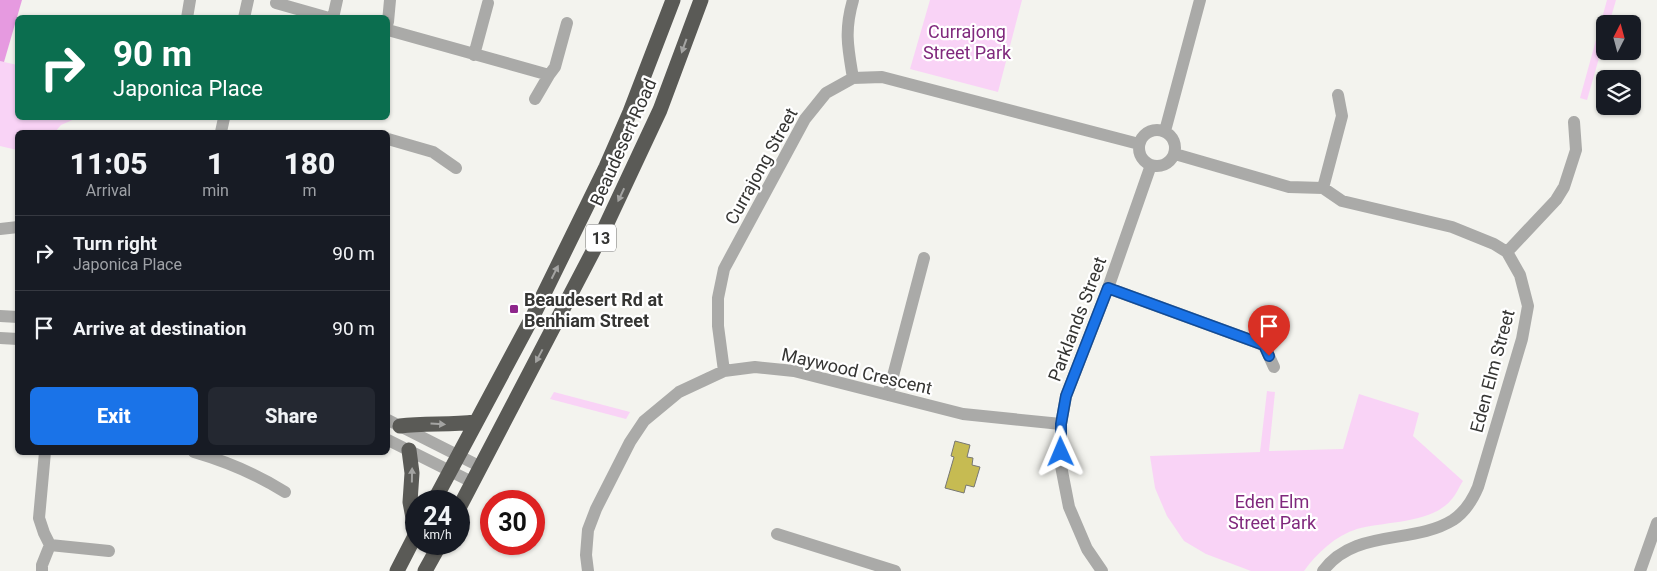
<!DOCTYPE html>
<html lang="en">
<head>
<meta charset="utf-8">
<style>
  body { margin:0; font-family:Roboto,sans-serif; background:#242831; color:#f1f3f6; height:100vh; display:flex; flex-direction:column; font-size:19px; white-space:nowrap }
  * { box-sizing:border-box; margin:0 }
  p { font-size:16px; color:#9ea1a6 }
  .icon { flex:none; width:28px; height:28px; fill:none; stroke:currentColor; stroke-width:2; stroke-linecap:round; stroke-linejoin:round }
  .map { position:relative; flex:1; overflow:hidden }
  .panel { position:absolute; left:15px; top:130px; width:375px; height:325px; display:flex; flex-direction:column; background:#171b24; border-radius:8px; box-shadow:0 1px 4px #0004 }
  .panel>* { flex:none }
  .banner { position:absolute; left:15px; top:15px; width:375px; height:105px; border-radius:8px; box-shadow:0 1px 4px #0004; background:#0b6e4f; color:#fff; overflow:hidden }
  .needle { width:32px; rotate:6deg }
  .controls { position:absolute; left:1596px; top:15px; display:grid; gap:10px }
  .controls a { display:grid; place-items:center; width:45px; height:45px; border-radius:8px; background:#171b24; box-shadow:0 1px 4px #0004; font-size:25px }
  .speed { position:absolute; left:405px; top:490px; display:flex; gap:10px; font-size:25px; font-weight:700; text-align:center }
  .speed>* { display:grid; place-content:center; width:65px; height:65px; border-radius:50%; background:#171b24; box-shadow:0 1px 4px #0004; line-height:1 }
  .speed small { font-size:12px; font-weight:400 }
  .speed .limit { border:8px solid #d22; background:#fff; color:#111 }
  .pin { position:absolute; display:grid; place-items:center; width:42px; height:42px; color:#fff; margin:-51px -21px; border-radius:50% 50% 50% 0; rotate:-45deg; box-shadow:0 0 5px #0007 }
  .pin .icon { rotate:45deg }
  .me { position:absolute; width:55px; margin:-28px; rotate:359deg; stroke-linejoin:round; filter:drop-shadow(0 0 4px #0008) }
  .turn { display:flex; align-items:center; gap:18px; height:105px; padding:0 15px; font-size:22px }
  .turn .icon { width:65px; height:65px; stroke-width:2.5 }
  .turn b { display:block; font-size:35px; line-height:42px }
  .eta { display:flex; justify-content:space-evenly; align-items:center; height:85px; text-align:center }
  .eta b { font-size:30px; font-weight:800; line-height:35px }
  .action { display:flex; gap:10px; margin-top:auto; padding:10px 15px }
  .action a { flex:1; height:58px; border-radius:8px; background:#1a73e8; color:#fff; font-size:20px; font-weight:800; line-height:58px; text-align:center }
  .action a+a { background:#242831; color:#f1f3f6 }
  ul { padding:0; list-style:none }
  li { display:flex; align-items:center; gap:15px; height:75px; padding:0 15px; border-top:1px solid #363941 }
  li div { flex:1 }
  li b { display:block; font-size:19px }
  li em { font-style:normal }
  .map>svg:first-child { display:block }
  .green { fill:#f9d3f6 }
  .forest { fill:#e69ae0 }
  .building { fill:#c6bb52; stroke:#777773 }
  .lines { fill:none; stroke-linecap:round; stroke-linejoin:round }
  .street { stroke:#aaaaa8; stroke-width:12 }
  .highway { stroke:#5a5a56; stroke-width:15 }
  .oneway { fill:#a4a4a2 }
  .route-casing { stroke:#114b97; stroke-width:12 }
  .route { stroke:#1a73e8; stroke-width:9 }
  .poi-dot { fill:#8e268b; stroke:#fff; stroke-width:2 }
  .labels { text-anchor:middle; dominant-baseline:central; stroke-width:4.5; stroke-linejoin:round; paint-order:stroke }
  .shield { fill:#fff; stroke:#727270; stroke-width:1 }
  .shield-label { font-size:16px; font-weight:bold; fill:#353533 }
  .park-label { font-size:18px; fill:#80297d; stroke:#fff }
  .street-label { font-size:18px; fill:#353533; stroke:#fff }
  .poi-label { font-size:18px; font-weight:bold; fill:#353533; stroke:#fff; text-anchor:start }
</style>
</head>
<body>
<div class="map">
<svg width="1657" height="571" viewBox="0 0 1657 571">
  <rect width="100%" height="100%" fill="#f3f3ee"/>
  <!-- green -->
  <path class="green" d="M930,0H1022L998,92L910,69Z
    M1607,0H1616L1609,24H1605V37L1587,100L1580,98Z
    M0,61L17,65L18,118H77L61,125L55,132H18L17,150L0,146Z
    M1267,391L1275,392L1269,451L1343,449L1359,394L1419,413L1413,436L1463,481C1459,487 1456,495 1451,500C1431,524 1385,521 1357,529C1335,536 1317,553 1304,571H1251L1206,554L1184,541L1167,516L1155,488L1150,456L1260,452Z
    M554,392L630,412L626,419L550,399Z"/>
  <!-- forest -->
  <path class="forest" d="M0,0H22L4,62L0,61Z"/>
  <!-- building -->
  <path class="building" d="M955,441L970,445L967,457L973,458L972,465L980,467L974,487L966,485L964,493L945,488L954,457L951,456Z"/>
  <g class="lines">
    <!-- street -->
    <path class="street" d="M276,3L329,18
      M187,18L190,0
      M244,18L248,0
      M333,18L337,0
      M388,22L390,0
      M388,30L549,75
      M474,55L488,3
      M853,78C848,48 844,31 853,0
      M535,99L549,75L555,67L567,23
      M1139 148a18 18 0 1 1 36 0a18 18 0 1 1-36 0Z
      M1165,131L1200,0
      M221,132L224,118
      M388,139L433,152L456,168
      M1175,154L1289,187L1323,188L1342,201L1452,227L1494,244L1507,252L1520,275L1528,306L1522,339L1478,487C1473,499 1465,512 1453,520C1413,545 1354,528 1323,571
      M1323,188L1342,116L1338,95
      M0,229L18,227
      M1507,252L1556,200L1564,187L1576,150L1574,122
      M1108,288L1264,345L1274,367
      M0,316L18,317
      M0,338L18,339
      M724,371L718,326V298L724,269L805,119L826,93L853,78L882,77L1139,144
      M888,395L924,258
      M388,420L481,467
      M388,440L472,482
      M194,452C225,461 258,475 285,492
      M777,534L895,571
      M50,545L109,551
      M42,571V565L50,545L44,533L39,518L45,452
      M588,571L586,555L588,530L596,509L630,442L644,421L679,392L724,371L755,367L794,371L963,414L1061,424
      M1102,571L1087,549L1069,507L1061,466V424L1066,396L1108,288L1151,165
      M1640,571L1657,523"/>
    <!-- highway -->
    <path class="highway" d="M400,426C425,423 450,425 475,422
      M409,450L412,473L410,502L416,534
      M434,501L533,316L606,167L630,112L673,0
      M459,508L600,238L660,110L701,0
      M397,571L416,534
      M425,571L440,544"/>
  </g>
  <!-- one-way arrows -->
  <defs><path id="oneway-solid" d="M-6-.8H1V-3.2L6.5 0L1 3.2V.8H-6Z" transform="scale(1.25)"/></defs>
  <g class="oneway">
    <use href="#oneway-solid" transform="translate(684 46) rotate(110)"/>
    <use href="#oneway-solid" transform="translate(621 195) rotate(115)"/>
    <use href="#oneway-solid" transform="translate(555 272) rotate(-63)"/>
    <use href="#oneway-solid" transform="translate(539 356) rotate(118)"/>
    <use href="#oneway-solid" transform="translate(438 424) rotate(3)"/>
    <use href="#oneway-solid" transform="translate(412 475) rotate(-89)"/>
  </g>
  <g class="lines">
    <!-- route casing -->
    <g class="route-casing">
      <path id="route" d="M1061,452V424L1066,396L1108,288L1264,345L1269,356"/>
    </g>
    <!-- route -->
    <use href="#route" class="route"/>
  </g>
  <!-- markers -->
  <rect class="poi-dot" x="509" y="304" width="10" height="10" rx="2.5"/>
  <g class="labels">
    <!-- shield labels -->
    <rect class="shield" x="586" y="224.5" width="30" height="27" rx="4"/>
    <g class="shield-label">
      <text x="601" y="238">13</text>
    </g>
    <!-- park labels -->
    <g class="park-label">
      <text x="967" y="31">Currajong<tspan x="967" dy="21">Street Park</tspan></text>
      <text x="1272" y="501">Eden Elm<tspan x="1272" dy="21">Street Park</tspan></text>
    </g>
    <!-- street labels -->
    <g class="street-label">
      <text transform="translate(623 142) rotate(-66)">Beaudesert Road</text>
      <text transform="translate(761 166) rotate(-61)">Currajong Street</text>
      <text transform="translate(1077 319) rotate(-69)">Parklands Street</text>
      <text transform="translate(857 371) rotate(13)">Maywood Crescent</text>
      <text transform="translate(1492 371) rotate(-75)">Eden Elm Street</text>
    </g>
    <!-- poi labels -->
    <g class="poi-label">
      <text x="524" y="299">Beaudesert Rd at<tspan x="524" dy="21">Benhiam Street</tspan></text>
    </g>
  </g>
</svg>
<div class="controls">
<a><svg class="needle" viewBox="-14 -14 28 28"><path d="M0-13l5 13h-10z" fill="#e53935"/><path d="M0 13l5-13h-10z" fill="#9ea1a6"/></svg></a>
<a><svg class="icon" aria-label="layers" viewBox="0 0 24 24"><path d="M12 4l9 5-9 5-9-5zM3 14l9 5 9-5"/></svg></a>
</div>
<div class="speed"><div>24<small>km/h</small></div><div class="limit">30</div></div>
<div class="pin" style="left:1269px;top:356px;background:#d93025"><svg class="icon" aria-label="arrive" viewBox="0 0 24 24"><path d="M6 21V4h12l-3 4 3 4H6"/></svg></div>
<svg class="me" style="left:1061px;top:452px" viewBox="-20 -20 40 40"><path d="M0-17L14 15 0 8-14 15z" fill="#1a73e8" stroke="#fff" stroke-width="4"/></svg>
<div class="banner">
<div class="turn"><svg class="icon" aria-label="right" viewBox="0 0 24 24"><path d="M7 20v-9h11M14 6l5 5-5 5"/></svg><div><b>90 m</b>Japonica Place</div></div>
</div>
<section class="panel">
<div class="eta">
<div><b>11:05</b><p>Arrival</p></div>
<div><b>1</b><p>min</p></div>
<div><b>180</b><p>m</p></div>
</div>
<ul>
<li><svg class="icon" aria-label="right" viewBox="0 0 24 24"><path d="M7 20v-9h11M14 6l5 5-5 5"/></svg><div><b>Turn right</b><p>Japonica Place</p></div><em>90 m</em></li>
<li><svg class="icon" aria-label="arrive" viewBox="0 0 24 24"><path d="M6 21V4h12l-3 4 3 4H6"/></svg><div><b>Arrive at destination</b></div><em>90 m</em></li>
</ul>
<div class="action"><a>Exit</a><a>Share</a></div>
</section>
</div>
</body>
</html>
